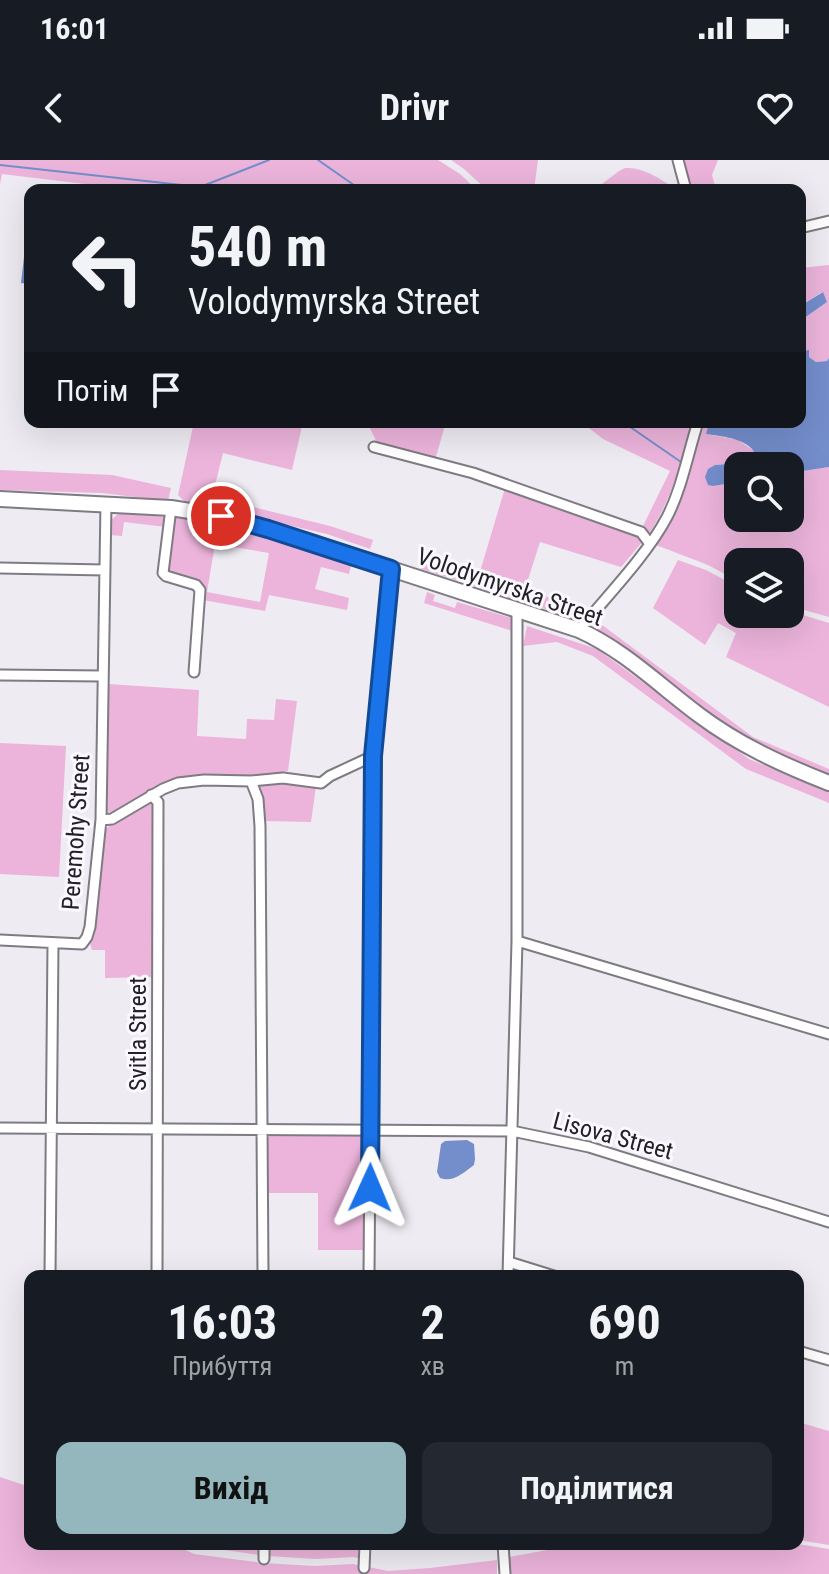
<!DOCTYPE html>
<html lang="uk">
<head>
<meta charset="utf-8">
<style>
  body { margin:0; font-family:"Roboto Condensed",sans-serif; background:#242831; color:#f1f3f6; height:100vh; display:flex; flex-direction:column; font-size:30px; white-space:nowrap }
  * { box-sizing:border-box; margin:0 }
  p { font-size:26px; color:#9ea1a6 }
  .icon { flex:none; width:44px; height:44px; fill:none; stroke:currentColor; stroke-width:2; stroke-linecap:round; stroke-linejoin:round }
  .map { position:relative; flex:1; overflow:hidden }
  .panel { position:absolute; left:24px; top:1110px; width:780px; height:280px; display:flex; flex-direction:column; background:#171b24; border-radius:16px; box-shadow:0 8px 32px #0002 }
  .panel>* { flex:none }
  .hud { position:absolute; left:24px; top:24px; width:782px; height:244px; border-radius:16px; box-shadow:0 8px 32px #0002; background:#171b24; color:#f1f3f6; overflow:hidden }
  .fabs { position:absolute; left:724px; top:292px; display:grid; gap:16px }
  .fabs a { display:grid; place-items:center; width:80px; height:80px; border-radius:16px; background:#171b24; box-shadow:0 8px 32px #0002; font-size:40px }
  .pin { position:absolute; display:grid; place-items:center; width:68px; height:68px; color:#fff; margin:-34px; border:4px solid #fff; border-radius:50%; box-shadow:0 2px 8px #0007 }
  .me { position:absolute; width:88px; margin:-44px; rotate:1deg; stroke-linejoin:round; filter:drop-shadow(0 0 6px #0008) }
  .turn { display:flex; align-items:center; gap:28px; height:168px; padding:0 32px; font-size:36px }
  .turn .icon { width:104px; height:104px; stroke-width:2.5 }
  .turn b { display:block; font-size:56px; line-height:68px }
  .then { display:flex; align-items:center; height:76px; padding:0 32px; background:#0003; gap:16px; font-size:30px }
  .eta { display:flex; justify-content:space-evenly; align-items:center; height:136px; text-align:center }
  .eta b { font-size:48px; font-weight:700; line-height:56px }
  .button { display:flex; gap:16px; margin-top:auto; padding:16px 32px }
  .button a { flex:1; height:92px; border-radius:16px; background:#94b6bd; color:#111; font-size:32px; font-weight:700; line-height:92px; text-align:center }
  .button a+a { background:#242831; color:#f1f3f6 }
  .status { display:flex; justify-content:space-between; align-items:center; height:56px; padding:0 40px; background:#171b24; direction:ltr }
  .status svg { height:22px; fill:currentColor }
  header { display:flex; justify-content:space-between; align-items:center; height:104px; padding:0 32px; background:#171b24; font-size:36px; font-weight:700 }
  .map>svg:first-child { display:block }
  .green { fill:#ecb4db; fill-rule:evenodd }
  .water { fill:#748ecc }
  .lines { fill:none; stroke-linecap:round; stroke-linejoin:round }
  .stream { stroke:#748ecc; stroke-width:2 }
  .street-casing { stroke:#7e7b82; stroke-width:13 }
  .primary-casing { stroke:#7e7b82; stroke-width:18 }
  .street { stroke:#fff; stroke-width:9 }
  .primary { stroke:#fff; stroke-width:14 }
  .route-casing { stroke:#114b97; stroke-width:20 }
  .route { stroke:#1a73e8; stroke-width:14 }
  .labels { text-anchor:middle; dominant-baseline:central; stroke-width:6; stroke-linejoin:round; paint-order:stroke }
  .street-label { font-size:24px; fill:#222123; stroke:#fbf9ff }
</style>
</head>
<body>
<div class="status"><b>16:01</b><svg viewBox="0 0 49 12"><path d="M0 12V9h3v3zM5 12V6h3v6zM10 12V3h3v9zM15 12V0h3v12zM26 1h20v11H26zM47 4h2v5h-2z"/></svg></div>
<header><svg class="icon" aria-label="back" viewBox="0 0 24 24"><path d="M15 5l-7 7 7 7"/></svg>Drivr<svg class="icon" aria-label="heart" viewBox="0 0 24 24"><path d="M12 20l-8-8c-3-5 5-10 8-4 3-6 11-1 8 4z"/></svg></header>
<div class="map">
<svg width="829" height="1414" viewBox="0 0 829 1414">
  <rect width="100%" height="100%" fill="#eeebf2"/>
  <!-- green -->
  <path class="green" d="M0,0H438L460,14L477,30H93V25L2,14L0,24Z
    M451,0H538L534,30H487L464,9Z
    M685,0H718L712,15L716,30H692L684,3Z
    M625,8C645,7 661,20 678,30H594L619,11Z
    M829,105V198L827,201L816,202L809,197L808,190L800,191V161L827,142L822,132L800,146V108Z
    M194,262H303L292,310L223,293L212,337L330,366L373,380L370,389L327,374L184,341L178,335Z
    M367,262H446L435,300L378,285Z
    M581,262H692C681,302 672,340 648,375L642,368L670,311L603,279Z
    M702,262H709L706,274L738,280L754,291L757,298L753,302L715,305L713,326L738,322V358H790V313L829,307V457L790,446V402H738V421L708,405L656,385L671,358L682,335Z
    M0,310L112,315L171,328L168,341L102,333L0,330Z
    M505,328L639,373L644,380L621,407L540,382L525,429L579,448L567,456L421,409L425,397L479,415Z
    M119,353L167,357L166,367L124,362L122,376L110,375L111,360Z
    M174,355L220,363L267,375L351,406L349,414L321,407L315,429L349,438L347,450L269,435L265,451L203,440L204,429L166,412ZM215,384L269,393L260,442L207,432Z
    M678,400L706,410L738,427V454H790V451L829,463V547L726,497L736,473L718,463L705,485L653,448Z
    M427,432L435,435L433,441L455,448L457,442L512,458V471L424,443Z
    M594,459L753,577L829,609V618L732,573L639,500L598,471Z
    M527,466L597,489L749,599L829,632V643L746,609L593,496L557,482L523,486Z
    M108,524L199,530L197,576L246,579L247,559L274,560L276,539L297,541L288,611L251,617L178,619L161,625L113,653L106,651Z
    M0,583L66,586L59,717L0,714Z
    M283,623L316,627L311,662L263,661L256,625Z
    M150,639L155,644V817L105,818V790H92L89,780L92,770L105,669Z
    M266,974H366L365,1090H318V1033H266Z
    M798,1262L829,1271V1385L798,1380Z
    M0,1317L30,1327V1384H173L194,1394L264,1403L315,1406L353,1404L388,1411L430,1408L497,1400V1414H0Z
    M190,1384H260V1395L196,1386Z
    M268,1384H361V1399L354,1397L315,1399L268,1396Z
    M580,1384H798L829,1389V1414H509V1397Z"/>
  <!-- water -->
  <path class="water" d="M25,88L30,89V124L21,123Z
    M823,132L827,142L800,161V146Z
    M809,190V197L816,202L827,201L829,198V307L790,313V306H738V322L713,326L708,325L705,317L708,309L715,305L753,302L757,298C751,278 724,277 706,274L709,262H800V191Z
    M467,980L474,984L475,999L474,1005C463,1013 453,1023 440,1018L437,1012L441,984L445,981Z"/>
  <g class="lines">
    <!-- stream -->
    <path class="stream" d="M318,0L361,30
      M0,5L200,27L269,0
      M623,262L681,302"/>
    <!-- street casing -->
    <g class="street-casing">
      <path id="street" d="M678,0L686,30
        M800,68L829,61
        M374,287L473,313L641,372L650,384
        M171,348L163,413L166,416L196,425L200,430L194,512
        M0,408L105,410
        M579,470C607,436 647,395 667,357C682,328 688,293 698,262
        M0,515L103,516
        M251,621L258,639L260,666L263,1116
        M151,635L158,642L157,1116
        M101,660L112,659L163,629L178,623L204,620L251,621L283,618L321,623L330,616L373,596
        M0,780L82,784L87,777L90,767L101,660L106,343
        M517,781L829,874
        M0,968L512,971L589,987L829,1062
        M509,1102L554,1116
        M50,1116L53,783
        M369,1116L373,596L391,409
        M508,1116L517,781V450
        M798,1191L829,1200
        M264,1384V1399
        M503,1384L505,1414
        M364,1408L365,1384"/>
    </g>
    <!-- primary casing -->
    <g class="primary-casing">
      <path id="primary" d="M0,339L171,348L221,356L268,369L579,470C624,490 660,526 699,555C739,585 783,605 829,623"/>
    </g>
    <!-- street -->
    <use href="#street" class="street"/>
    <!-- primary -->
    <use href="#primary" class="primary"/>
  </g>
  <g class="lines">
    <!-- route casing -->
    <g class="route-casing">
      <path id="route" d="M221,356L268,369L391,409L373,596L370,1028"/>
    </g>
    <!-- route -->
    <use href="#route" class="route"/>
  </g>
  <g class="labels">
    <!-- street labels -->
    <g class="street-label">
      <text transform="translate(510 427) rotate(19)">Volodymyrska Street</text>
      <text transform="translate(76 672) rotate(-86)">Peremohy Street</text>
      <text transform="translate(138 874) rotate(-90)">Svitla Street</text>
      <text transform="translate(613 976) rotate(15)">Lisova Street</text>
    </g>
  </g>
</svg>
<div class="fabs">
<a><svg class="icon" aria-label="search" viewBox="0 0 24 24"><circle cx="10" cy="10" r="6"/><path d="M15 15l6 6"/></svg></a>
<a><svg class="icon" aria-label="layers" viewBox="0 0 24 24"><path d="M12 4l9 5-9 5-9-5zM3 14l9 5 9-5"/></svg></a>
</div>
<div class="pin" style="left:221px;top:356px;background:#d93025"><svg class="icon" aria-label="arrive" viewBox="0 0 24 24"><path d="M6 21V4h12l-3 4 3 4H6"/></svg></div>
<svg class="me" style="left:370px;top:1028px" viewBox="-20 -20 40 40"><path d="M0-17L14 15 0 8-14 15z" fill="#1a73e8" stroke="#fff" stroke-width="4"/></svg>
<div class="hud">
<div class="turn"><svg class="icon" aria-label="left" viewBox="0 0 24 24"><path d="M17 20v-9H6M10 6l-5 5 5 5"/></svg><div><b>540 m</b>Volodymyrska Street</div></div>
<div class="then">Потім<svg class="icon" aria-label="arrive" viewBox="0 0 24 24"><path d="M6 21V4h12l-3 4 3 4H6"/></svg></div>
</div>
<section class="panel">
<div class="eta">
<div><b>16:03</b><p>Прибуття</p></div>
<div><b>2</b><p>хв</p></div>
<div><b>690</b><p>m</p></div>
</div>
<div class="button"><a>Вихід</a><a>Поділитися</a></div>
</section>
</div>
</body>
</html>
